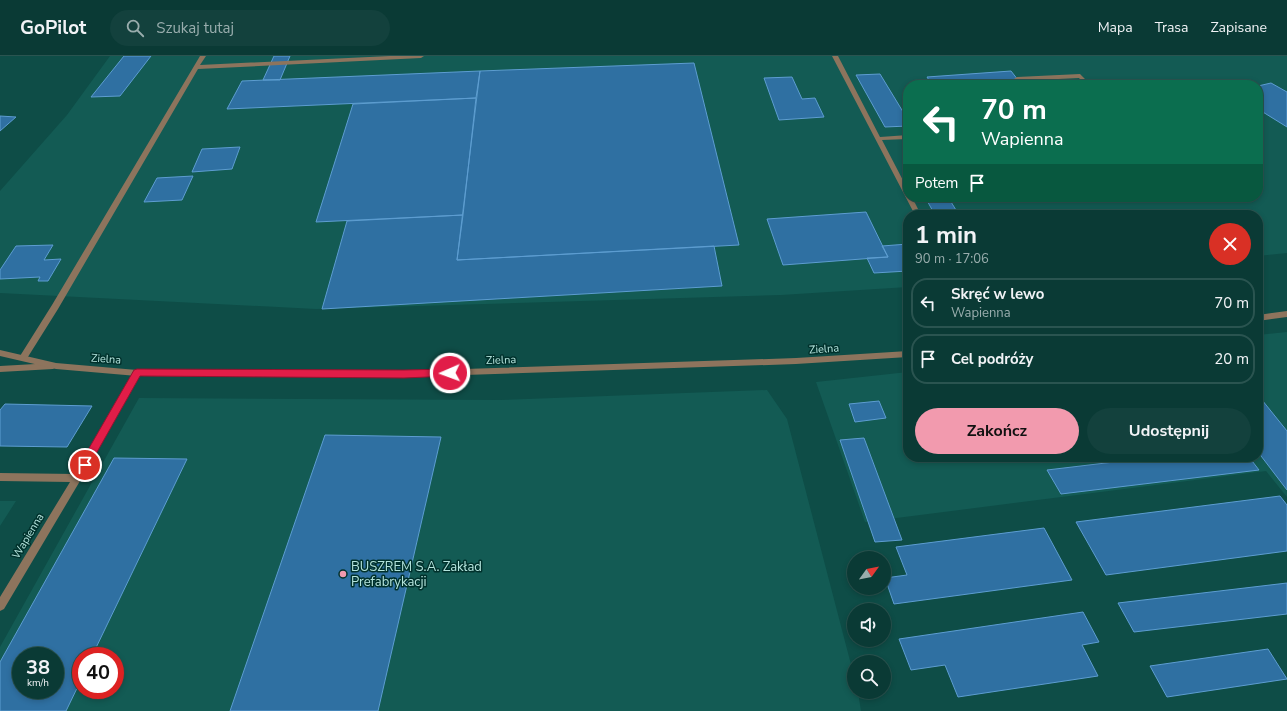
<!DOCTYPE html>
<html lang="pl">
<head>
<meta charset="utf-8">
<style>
  body { margin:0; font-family:"Nunito Sans",sans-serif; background:#13413d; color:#f1f3f6; height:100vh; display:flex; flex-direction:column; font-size:15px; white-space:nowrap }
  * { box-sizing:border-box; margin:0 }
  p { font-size:13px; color:#99adad }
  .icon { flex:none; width:22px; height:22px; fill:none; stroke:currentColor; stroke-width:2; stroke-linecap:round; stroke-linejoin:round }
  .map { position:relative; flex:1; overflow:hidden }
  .drawer { position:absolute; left:903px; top:154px; width:360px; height:252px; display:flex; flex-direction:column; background:#0a3a35; border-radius:16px; box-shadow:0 2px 6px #0003,0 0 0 1px #2a5450 }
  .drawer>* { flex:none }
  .top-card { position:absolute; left:903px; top:24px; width:360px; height:122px; border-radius:16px; box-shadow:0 2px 6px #0003,0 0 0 1px #2a5450; background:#0b6e4f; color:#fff; overflow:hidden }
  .needle { width:26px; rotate:57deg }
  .fabs { position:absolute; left:847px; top:495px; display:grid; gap:8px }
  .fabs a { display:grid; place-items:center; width:44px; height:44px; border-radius:50%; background:#0a3a35; box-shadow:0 2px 6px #0003,0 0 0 1px #2a5450; font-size:20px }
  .speed { position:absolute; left:12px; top:591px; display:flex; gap:8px; font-size:20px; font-weight:700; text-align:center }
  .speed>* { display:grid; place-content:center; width:52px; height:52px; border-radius:50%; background:#0a3a35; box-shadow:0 2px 6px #0003,0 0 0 1px #2a5450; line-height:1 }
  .speed small { font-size:10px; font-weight:400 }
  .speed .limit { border:6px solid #d22; background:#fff; color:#111 }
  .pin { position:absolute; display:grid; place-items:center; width:34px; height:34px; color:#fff; margin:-17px; border:2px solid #fff; border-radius:50%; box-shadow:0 1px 4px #0007 }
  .me { position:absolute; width:44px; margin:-22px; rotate:268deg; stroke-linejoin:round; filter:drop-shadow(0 0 3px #0008) }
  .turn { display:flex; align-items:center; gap:14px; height:84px; padding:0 12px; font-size:18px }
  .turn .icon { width:52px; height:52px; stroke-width:2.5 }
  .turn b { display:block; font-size:28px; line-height:34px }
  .then { display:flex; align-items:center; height:38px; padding:0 12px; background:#0003; gap:8px; font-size:15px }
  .round { display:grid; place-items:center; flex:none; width:42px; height:42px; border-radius:21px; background:#13413d }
  .headline { display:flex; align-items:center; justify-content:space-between; height:68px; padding:0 12px }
  h1 { font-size:24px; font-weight:700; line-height:30px }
  .cta { display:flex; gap:8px; margin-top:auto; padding:8px 12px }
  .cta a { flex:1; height:46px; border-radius:24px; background:#f29aae; color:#111; font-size:16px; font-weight:700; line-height:46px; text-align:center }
  .cta a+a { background:#13413d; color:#f1f3f6 }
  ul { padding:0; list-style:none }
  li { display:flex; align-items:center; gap:12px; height:50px; margin:0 8px 6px; padding:0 4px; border:2px solid #2a5450; border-radius:16px }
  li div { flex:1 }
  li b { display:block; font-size:15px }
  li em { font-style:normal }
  header { display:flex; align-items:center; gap:24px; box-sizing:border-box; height:56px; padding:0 20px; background:#0a3a35; border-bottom:1px solid #2a5450 }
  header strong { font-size:19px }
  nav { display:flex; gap:22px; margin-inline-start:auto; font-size:14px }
  .search { width:280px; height:36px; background:#13413d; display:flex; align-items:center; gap:10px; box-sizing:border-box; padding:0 14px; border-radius:22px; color:#99adad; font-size:15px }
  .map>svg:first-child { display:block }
  .built { fill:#135b54; fill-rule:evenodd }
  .building { fill:#2f70a2; stroke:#5d9dd1; fill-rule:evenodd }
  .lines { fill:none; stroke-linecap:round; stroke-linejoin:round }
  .service { fill:#8d745d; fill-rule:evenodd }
  .minor { fill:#8d745d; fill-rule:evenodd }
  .tertiary { fill:#8d745d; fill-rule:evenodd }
  .route { fill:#e11d48; stroke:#92132f }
  .poi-dot { fill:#f29aae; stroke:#00312c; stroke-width:1.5 }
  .labels { text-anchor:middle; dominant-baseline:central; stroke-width:3; stroke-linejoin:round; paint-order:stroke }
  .street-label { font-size:11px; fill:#b4e4dd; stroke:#00312c }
  .near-poi-label { font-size:13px; fill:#b4e4dd; stroke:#00312c; text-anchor:start }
</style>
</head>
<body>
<header>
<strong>GoPilot</strong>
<div class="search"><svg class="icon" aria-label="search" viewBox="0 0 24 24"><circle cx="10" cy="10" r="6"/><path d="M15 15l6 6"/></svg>Szukaj tutaj</div>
<nav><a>Mapa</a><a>Trasa</a><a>Zapisane</a></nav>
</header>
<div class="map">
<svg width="1287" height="655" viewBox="0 0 1287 655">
  <rect width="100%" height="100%" fill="#0e4d47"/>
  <!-- built -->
  <path class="built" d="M110,0H1287V197L1258,200V159H908V231L781,239L316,253L0,237V135L67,59ZM908,29H1258V141H908Z
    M1287,276V441L1266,415L865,466L816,326L908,316V401H1258V279Z
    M767,334L787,363L854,620V636H858L861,655H0V591L139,342L500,344ZM21,600H55V634H21ZM81,600H115V634H81Z
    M0,445H16L0,470Z"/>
  <!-- building -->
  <path class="building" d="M124,0H151L120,40L91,41Z
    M274,0H290L280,24H263Z
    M694,7L739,189L457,204L480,15Z
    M480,15L476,42L227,53L242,25Z
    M1011,15L1022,29H932L927,21Z
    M880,18L908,64V70L885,71L856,19Z
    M792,21L802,43L815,42L824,61L779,64L764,22Z
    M1271,27L1287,36V71L1258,53V30Z
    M476,42L463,159L316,166L353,48Z
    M0,60L16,61L0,75Z
    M240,91L232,113L192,116L202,93Z
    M193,120L182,144L144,146L157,122Z
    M925,141H948L959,159H935Z
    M866,156L888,201L783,209L767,163Z
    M463,159L457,204L714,190L722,230L322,253L347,165Z
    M908,188V215L874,217L867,202L888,201L882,190Z
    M53,189L44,204L61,203L48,225H38L40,221L0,223V214L16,190Z
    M1258,339L1287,375V434L1258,396Z
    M879,345L886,362L855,366L849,348Z
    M5,348L92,350L67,391L0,390V354Z
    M325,379L441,381L378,655H230Z
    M864,382L902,484L875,486L840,384Z
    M1156,401H1249L1259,414L1061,438L1047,414Z
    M114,402L187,403L92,600H81V624L66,655H0V606ZM21,600H55V634H21Z
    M1280,440L1287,449V495L1106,519L1076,466Z
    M1044,472L1072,524L894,548L885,522L907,519L896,491Z
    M1287,527V558L1134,576L1118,547Z
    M1083,556L1099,586L1082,589L1098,620L958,641L945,609L911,614L899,583Z
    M1268,593L1287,623L1167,641L1150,610Z"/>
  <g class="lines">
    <!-- service -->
    <path class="service" d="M200,0H206L200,9L390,0H424L421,2L198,13L58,253L26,304H20L19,302L20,300L52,249Z
      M832,0H838L880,81L908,79V83L882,84L908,134V141H912L921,159H915Z
      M1080,18L1091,29H1085L1079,22L1017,25L1014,23L1017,21Z
      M931,26L933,27V29H912L915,27Z
      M53,307L57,310L53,313L0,316V310Z"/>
    <!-- minor -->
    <path class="minor" d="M137,314L140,315L141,317L80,425L4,553L0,555V541L70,426L0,425V417L75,418L134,315Z"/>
    <!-- tertiary -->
    <path class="tertiary" d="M1287,255V261L1258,265V259Z
      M0,294L56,307L137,314L404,315L796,302L908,295V301L796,308L404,321L137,320L56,313L0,300Z"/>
  </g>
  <!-- route -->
  <path class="route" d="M137,313L404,314L450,313L455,317L450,320L404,322L140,320L88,412L85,413L81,412L80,409L81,406L134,314Z"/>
  <!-- markers -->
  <circle class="poi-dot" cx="343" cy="518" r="4"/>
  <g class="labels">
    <!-- street labels -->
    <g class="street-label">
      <text transform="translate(824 293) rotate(-4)">Zielna</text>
      <text transform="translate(106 303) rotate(4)">Zielna</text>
      <text transform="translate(501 304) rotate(-2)">Zielna</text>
      <text transform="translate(28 480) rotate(-59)">Wapienna</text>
    </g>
    <!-- near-poi labels -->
    <g class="near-poi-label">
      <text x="351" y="511">BUSZREM S.A. Zakład<tspan x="351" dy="15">Prefabrykacji</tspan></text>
    </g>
  </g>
</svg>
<div class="fabs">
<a><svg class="needle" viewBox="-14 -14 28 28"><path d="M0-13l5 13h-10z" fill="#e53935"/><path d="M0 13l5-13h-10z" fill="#99adad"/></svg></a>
<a><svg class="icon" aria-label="sound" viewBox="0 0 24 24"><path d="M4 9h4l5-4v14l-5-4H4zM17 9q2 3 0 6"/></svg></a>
<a><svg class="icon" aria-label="search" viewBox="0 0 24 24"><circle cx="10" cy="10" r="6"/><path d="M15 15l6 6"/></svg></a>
</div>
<div class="speed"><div>38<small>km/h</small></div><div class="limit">40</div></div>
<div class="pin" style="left:85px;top:409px;background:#d93025"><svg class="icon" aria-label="arrive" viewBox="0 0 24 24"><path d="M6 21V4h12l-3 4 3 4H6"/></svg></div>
<svg class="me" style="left:450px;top:317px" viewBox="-20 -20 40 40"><circle r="17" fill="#e11d48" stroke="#fff" stroke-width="3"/><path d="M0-11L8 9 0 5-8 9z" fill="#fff"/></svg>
<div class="top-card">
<div class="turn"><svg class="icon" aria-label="left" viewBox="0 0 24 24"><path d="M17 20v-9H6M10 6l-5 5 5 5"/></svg><div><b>70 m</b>Wapienna</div></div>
<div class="then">Potem<svg class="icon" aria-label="arrive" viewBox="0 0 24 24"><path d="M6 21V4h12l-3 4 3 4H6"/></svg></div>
</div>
<section class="drawer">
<div class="headline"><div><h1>1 min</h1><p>90 m · 17:06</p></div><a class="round" style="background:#d93025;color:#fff"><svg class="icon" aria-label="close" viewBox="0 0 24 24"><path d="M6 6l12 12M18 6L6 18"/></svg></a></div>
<ul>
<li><svg class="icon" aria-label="left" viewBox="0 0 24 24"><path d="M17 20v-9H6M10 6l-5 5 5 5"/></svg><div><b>Skręć w lewo</b><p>Wapienna</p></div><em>70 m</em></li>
<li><svg class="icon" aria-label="arrive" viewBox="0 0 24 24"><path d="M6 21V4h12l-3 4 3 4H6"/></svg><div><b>Cel podróży</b></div><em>20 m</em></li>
</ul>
<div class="cta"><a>Zakończ</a><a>Udostępnij</a></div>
</section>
</div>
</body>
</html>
